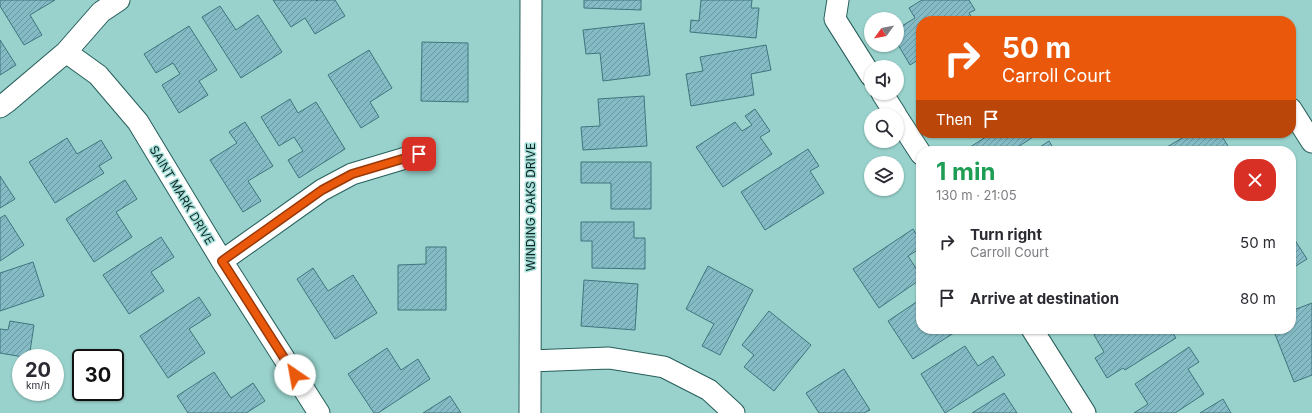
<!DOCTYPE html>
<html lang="en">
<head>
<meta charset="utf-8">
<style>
  body { margin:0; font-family:Inter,sans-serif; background:#f7f7f7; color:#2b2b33; height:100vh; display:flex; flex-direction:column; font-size:15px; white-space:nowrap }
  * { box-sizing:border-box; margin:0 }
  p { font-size:13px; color:#7c7c81 }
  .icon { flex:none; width:22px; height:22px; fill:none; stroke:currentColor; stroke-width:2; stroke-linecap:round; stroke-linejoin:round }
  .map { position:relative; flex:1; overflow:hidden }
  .panel { position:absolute; left:916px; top:146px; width:380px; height:188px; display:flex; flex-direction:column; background:#fff; border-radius:16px; box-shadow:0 1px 3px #0004 }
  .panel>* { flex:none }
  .banner { position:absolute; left:916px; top:16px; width:380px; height:122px; border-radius:16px; box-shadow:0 1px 3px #0004; background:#ea580c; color:#fff; overflow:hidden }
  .needle { width:26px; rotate:237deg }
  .controls { position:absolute; left:864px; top:12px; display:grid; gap:8px }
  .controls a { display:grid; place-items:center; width:40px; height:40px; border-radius:50%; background:#fff; box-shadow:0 1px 3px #0004; font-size:20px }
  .speed { position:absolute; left:12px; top:349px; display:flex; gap:8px; font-size:20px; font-weight:700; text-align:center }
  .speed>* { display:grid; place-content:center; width:52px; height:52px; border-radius:50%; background:#fff; box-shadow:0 1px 3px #0004; line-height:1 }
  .speed small { font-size:10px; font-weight:400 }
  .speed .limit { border:2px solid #111; border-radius:6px; background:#fff; color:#111 }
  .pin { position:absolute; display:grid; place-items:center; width:34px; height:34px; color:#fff; margin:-17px; border-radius:8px; box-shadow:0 2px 6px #0006 }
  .me { position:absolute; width:44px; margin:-22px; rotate:327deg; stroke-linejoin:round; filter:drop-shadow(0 0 3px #0008) }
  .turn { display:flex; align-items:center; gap:14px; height:84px; padding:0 20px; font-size:18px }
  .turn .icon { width:52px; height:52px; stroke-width:2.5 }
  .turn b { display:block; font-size:28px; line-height:34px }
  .then { display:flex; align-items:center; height:38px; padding:0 20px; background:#0003; gap:8px; font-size:15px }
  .round { display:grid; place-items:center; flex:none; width:42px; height:42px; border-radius:16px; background:#f7f7f7 }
  .overview { display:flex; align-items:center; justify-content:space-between; height:68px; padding:0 20px }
  h1 { font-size:24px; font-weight:700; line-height:30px; color:#1e9e55 }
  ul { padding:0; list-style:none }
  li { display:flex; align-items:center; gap:12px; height:56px; padding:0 20px }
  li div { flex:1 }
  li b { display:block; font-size:15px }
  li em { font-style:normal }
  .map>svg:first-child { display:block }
  .building { fill:url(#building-hatch); stroke:#3f757e }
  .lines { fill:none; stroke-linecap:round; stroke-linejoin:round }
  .minor-casing { stroke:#265e5a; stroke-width:23 }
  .minor { stroke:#fff; stroke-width:21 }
  .route-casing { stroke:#983908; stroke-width:10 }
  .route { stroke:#ea580c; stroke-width:7 }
  .labels { text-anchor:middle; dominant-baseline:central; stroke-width:3; stroke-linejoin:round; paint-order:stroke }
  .street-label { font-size:12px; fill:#0d2422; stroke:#a5dfd9 }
</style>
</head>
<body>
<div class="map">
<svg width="1312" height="413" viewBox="0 0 1312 413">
  <defs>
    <pattern id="building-hatch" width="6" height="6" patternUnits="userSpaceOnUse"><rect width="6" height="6" fill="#84bbc5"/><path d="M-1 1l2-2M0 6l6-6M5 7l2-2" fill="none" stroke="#6a98a0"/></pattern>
  </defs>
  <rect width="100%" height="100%" fill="#99d2cc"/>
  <!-- building -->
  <path class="building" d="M0,0H55L30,15L42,35L24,45L0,6Z
    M273,0H316L317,1L318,0H335L345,16L315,34L305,18L291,27Z
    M584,0H641V10L584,8Z
    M701,0H752L751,8H759L756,38L690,32L691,20L699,21Z
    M922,0H969L975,10L969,13L974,21H921V58L910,65L897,43V29L915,18L909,8Z
    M220,6L236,30L258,15L282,52L241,78L202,17Z
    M644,23L650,75L603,81L600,53L586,54L583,30Z
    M189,26L217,70L199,81L208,95L179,113L162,85L180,74L173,63L156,73L144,54Z
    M0,40L16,65L0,75Z
    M422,42L468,43V102L421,101Z
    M766,45L771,70L751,74L754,95L691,106L686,74L703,71L700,57Z
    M369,50L392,88L370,102L379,117L361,128L328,75Z
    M644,96L647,146L583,150L581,127L600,126L598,99Z
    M290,99L298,113L316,102L345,149L299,178L288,160L303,151L294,137L279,146L261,117Z
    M755,109L770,131L760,137L772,154L723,187L696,147L735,122L742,131L752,125L745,116Z
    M245,122L273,166L248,181L261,201L243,212L210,160L237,143L229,132Z
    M988,133H1039L1012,151H964L989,135Z
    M1191,133H1220L1231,151H1160Z
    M67,138L77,154L101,140L112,158L99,166L104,173L55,203L29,162Z
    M1049,141L1055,151H1034Z
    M808,149L819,166L810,171L824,193L765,230L741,192Z
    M581,162H651V209H611V183H581Z
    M0,176L15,199L0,208Z
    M125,180L137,199L116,212L132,237L94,262L66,219Z
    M5,215L24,245L0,261V218Z
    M581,222H634V238H645V269L592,268V241H581Z
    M913,229L921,242V248L908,256L921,276V279L879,308L853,269Z
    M1291,234L1307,259L1291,269Z
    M161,237L174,257L151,272L164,291L129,314L103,275Z
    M426,247H446V310H398V265L426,264Z
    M33,262L44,296L0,311V273Z
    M708,266L753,290L720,355L702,346L714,324L686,309Z
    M313,268L328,291L353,275L377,313L335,339L297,279Z
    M584,280L638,284L635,330L581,326Z
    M199,297L211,315L189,329L205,353L168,378L140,336Z
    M921,299V329H960L913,359L888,321Z
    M1312,303V375L1294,382L1273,329H1291V311Z
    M769,311L811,345L774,391L744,367L754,355L742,345Z
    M10,321L34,325L29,358L0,353V329L8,330Z
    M1105,329H1170L1176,338L1125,370L1123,368L1107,378L1095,358L1104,352L1094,335Z
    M965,346L978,366L993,356L1005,375L945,413L921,374Z
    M1189,347L1199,362L1188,369L1204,394L1175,413H1134L1148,404L1135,384Z
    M387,348L401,370L418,359L430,379L378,413H374L348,374Z
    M844,369L870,410L864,413H819L806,393Z
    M214,372L231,398L253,383L265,401L246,413H188L177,396Z
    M1004,393L1017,413H972Z
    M450,396L461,413H423Z
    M1223,399L1231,413H1200Z"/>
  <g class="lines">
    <!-- minor casing -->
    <g class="minor-casing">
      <path id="minor" d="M838,0L835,19L871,76
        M66,52L98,75L138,122L222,261L319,413
        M882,93L896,115
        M0,107L7,102L66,52L101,12L119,0
        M1291,109L1312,142
        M897,117L921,154
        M222,261L322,190L352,174L419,154
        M1032,329L1085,413
        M530,361L609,358L664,367L709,390L734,413
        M530,413L531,0"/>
    </g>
    <!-- minor -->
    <use href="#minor" class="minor"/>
  </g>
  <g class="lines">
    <!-- route casing -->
    <g class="route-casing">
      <path id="route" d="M295,375L222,261L322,190L352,174L419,154"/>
    </g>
    <!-- route -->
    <use href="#route" class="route"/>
  </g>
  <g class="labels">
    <!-- street labels -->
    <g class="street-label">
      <text transform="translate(182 195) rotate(59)">SAINT MARK DRIVE</text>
      <text transform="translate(530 207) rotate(-90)">WINDING OAKS DRIVE</text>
    </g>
  </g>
</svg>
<div class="controls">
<a><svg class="needle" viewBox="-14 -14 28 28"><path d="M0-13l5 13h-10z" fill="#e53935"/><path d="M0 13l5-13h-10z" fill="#7c7c81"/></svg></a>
<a><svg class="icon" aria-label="sound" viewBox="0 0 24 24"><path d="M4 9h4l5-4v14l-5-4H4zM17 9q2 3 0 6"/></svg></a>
<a><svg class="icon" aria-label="search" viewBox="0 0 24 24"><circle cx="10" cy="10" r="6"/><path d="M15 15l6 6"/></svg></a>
<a><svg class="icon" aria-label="layers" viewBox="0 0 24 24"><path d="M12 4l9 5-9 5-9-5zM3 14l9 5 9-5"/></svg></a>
</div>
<div class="speed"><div>20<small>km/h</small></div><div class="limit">30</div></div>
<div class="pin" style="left:419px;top:154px;background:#d93025"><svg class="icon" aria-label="arrive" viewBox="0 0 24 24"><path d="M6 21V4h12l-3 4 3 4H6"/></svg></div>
<svg class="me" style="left:295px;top:375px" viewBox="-20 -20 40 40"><circle r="19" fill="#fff"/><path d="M0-13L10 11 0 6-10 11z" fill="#ea580c"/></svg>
<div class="banner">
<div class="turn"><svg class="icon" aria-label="right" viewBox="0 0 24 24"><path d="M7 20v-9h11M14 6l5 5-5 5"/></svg><div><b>50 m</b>Carroll Court</div></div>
<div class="then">Then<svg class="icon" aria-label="arrive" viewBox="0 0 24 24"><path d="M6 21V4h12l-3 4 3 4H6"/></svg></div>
</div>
<section class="panel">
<div class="overview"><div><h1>1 min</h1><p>130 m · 21:05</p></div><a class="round" style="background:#d93025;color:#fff"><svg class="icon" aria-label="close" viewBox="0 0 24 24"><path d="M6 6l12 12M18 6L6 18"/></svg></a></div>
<ul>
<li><svg class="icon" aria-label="right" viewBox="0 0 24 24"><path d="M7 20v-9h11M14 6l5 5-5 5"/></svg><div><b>Turn right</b><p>Carroll Court</p></div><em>50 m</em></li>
<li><svg class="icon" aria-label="arrive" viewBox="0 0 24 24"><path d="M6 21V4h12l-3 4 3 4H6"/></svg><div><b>Arrive at destination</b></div><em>80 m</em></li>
</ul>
</section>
</div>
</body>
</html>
